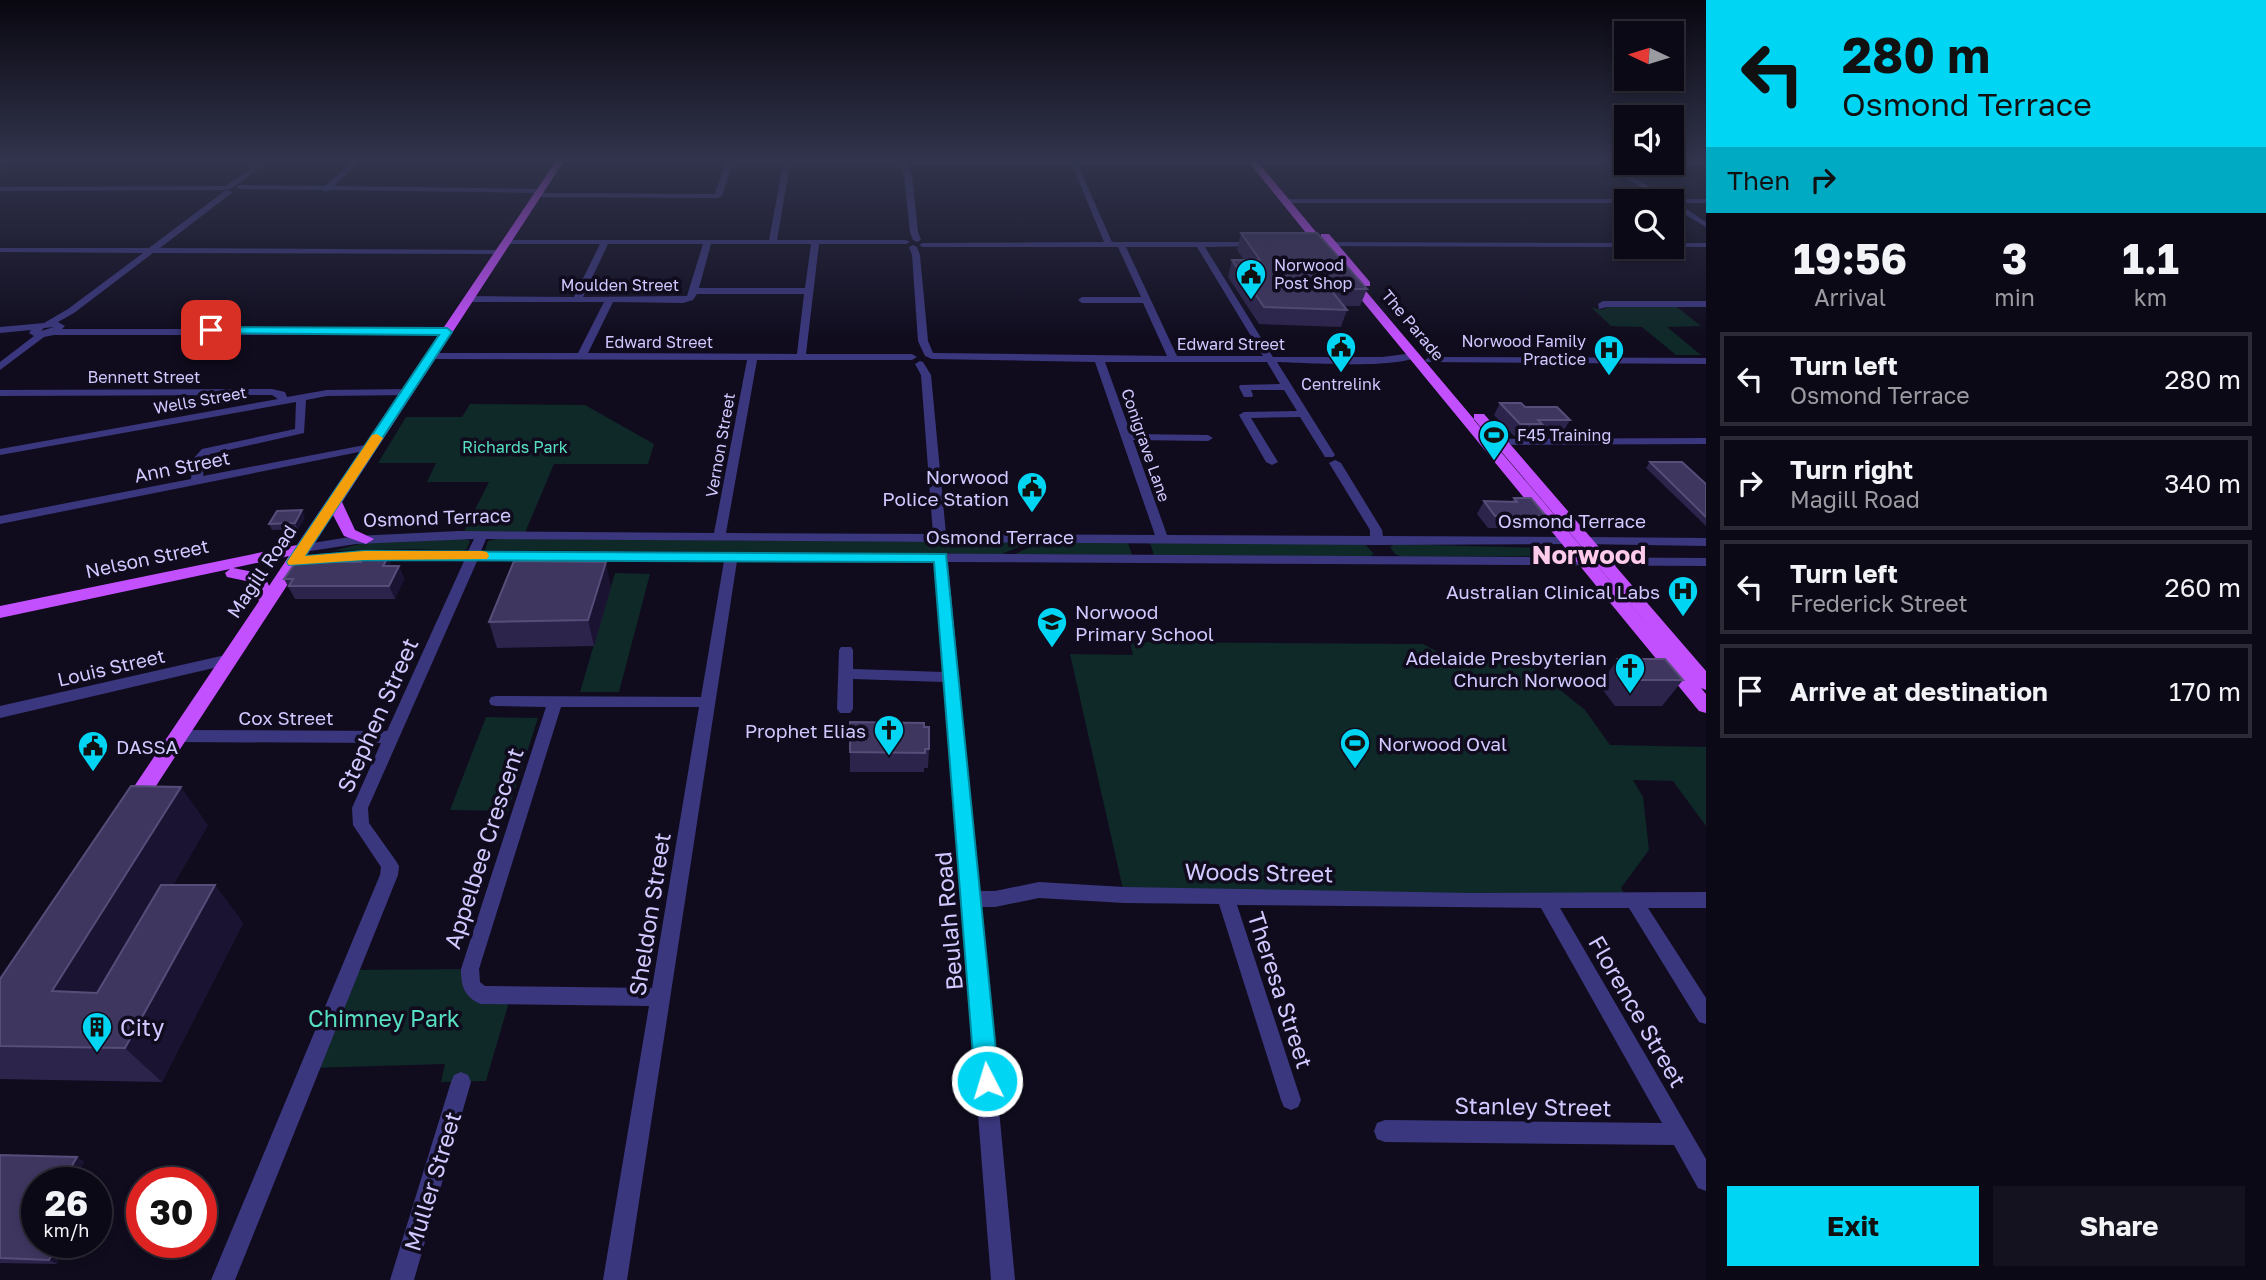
<!DOCTYPE html>
<html lang="en">
<head>
<meta charset="utf-8">
<style>
  body { margin:0; font-family:"Golos Text",sans-serif; background:#15121f; color:#f1f3f6; height:100vh; display:flex; flex-direction:column; font-size:26px; white-space:nowrap }
  * { box-sizing:border-box; margin:0 }
  p { font-size:23px; color:#9a9aa1 }
  .icon { flex:none; width:38px; height:38px; fill:none; stroke:currentColor; stroke-width:2; stroke-linecap:round; stroke-linejoin:round }
  .map { position:relative; flex:1; overflow:hidden }
  .sheet { display:flex; flex-direction:column; background:#0c0916; width:560px }
  .sheet>* { flex:none }
  .hud { background:#00d5f4; color:#111; overflow:hidden }
  .needle { width:46px; rotate:274deg }
  .tools { position:absolute; left:1614px; top:21px; display:grid; gap:14px }
  .tools a { display:grid; place-items:center; width:70px; height:70px; border-radius:0px; background:#0c0916; box-shadow:0 4px 10px #0003,0 0 0 2px #2c2a35; font-size:35px }
  .speed { position:absolute; left:21px; top:1167px; display:flex; gap:14px; font-size:35px; font-weight:700; text-align:center }
  .speed>* { display:grid; place-content:center; width:91px; height:91px; border-radius:50%; background:#0c0916; box-shadow:0 4px 10px #0003,0 0 0 2px #2c2a35; line-height:1 }
  .speed small { font-size:18px; font-weight:400 }
  .speed .limit { border:10px solid #d22; background:#fff; color:#111 }
  .pin { position:absolute; display:grid; place-items:center; width:60px; height:60px; color:#fff; margin:-30px; border-radius:14px; box-shadow:0 4px 10px #0006 }
  .me { position:absolute; width:77px; margin:-38px; rotate:355deg; stroke-linejoin:round; filter:drop-shadow(0 0 5px #0008) }
  .turn { display:flex; align-items:center; gap:24px; height:147px; padding:0 21px; font-size:32px }
  .turn .icon { width:91px; height:91px; stroke-width:2.5 }
  .turn b { display:block; font-size:49px; line-height:60px }
  .then { display:flex; align-items:center; height:66px; padding:0 21px; background:#0003; gap:14px; font-size:26px }
  .eta { display:flex; justify-content:space-evenly; align-items:center; height:119px; text-align:center }
  .eta b { font-size:42px; font-weight:700; line-height:49px }
  .cta { display:flex; gap:14px; margin-top:auto; padding:14px 21px }
  .cta a { flex:1; height:80px; border-radius:0px; background:#00d5f4; color:#111; font-size:28px; font-weight:700; line-height:80px; text-align:center }
  .cta a+a { background:#15121f; color:#f1f3f6 }
  ul { padding:0; list-style:none }
  li { display:flex; align-items:center; gap:21px; height:94px; margin:0 14px 10px; padding:0 7px; border:4px solid #2c2a35; border-radius:0px }
  li div { flex:1 }
  li b { display:block; font-size:26px }
  li em { font-style:normal }
  main { display:flex; flex:1; min-height:0 }
  .map>svg:first-child { display:block }
  .green { fill:#0f2828 }
  .lines { fill:none; stroke-linecap:round; stroke-linejoin:round }
  .minor { fill:#3b377e; fill-rule:evenodd }
  .major { fill:#c350ff; fill-rule:evenodd }
  .wall { fill:#2d244c }
  .shaded-wall { fill:#1a1332 }
  .building { fill:#3f3660; stroke:#564d79; stroke-width:2 }
  .route { fill:#00d5f4; stroke:#008a9f; stroke-width:2 }
  .slow { fill:#f59e0b }
  .labels { text-anchor:middle; dominant-baseline:central; stroke-width:7; stroke-linejoin:round; paint-order:stroke }
  .far-poi-label { font-size:16px; fill:#d1c9ff; stroke:#100c1e; text-anchor:start }
  .far-street-label { font-size:16px; fill:#d1c9ff; stroke:#100c1e }
  .far-park-label { font-size:16px; fill:#56dfc0; stroke:#100c1e }
  .street-label { font-size:19px; fill:#d1c9ff; stroke:#100c1e }
  .poi-label { font-size:19px; fill:#d1c9ff; stroke:#100c1e; text-anchor:end }
  .near-street-label { font-size:23px; fill:#d1c9ff; stroke:#100c1e }
  .near-park-label { font-size:23px; fill:#56dfc0; stroke:#100c1e }
  .near-poi-label { font-size:23px; fill:#d1c9ff; stroke:#100c1e; text-anchor:start }
  .district-label { font-size:26px; font-weight:bold; fill:#ffcbeb; stroke:#100c1e }
</style>
</head>
<body>
<main>
<div class="map">
<svg width="1706" height="1280" viewBox="0 0 1706 1280">
  <rect width="100%" height="100%" fill="#100c1e"/>
  <!-- green -->
  <path class="green" d="M1673,304L1701,326L1667,327L1701,355H1676L1642,327L1611,326L1591,307L1602,310L1608,307Z
    M470,404L585,405L654,444L648,464H554L524,535H462L489,482H427L436,463H378L406,417H462Z
    M464,539L470,541L467,549L462,551L415,549L332,551L364,543Z
    M497,539L1024,542L1026,544L1002,554L485,550L488,541Z
    M1038,543H1128L1132,555L1015,554Z
    M1150,543L1365,544L1374,554L1369,557L1154,555Z
    M1394,544L1548,548L1554,556L1402,557L1395,554L1390,547Z
    M615,573L650,574L619,692H580Z
    M1130,642L1423,644L1449,658H1521L1585,710L1610,745L1706,747V826L1673,781L1633,780L1643,797L1649,850L1621,888L1626,896L1123,889L1070,654L1133,655Z
    M486,717L538,718L508,811L450,810Z
    M470,969L471,986L511,995L486,1081L441,1082L445,1064L310,1068L350,970Z"/>
  <g class="lines">
    <!-- minor -->
    <path class="minor" d="M261,161H269L232,188L224,190L0,191V187L226,186Z
      M353,161H360L334,186L540,189L544,191L542,193L715,194L725,163L678,161L906,163L912,175L918,232L921,240L917,242L913,240L910,232L904,175L901,165L790,164L777,240H906L910,242L906,244H819L806,354H912L917,357L912,360H757L726,533L933,534L921,375L915,364L920,361L923,362L931,375L946,534L1155,535L1095,362L932,359L925,356L918,341L912,255L909,247L913,245L917,247L920,255L928,341L933,353L1167,356L1143,303H1082L1078,300L1082,297H1141L1118,247H923L919,245L923,243L1104,242L1072,165H914L912,162L1602,163L1600,166L1078,165L1112,242H1260L1261,244L1257,246L1205,247L1273,357H1382L1414,353L1419,356C1398,369 1306,363 1277,362L1335,455L1333,457H1325L1300,417L1251,418L1278,462L1272,465L1266,462L1239,415L1244,412L1297,411L1284,390H1251L1253,395L1252,397H1244L1239,387L1240,385L1280,384L1267,362H1105L1131,434L1208,435L1213,438L1208,441L1133,440L1167,535L1370,536V530L1329,463L1335,460L1341,463L1382,530L1383,536L1566,537L1572,541L1570,544L1377,545L486,539L481,551L1706,558V566L948,562L979,891H995L1039,882L1124,887L1472,893L1706,892V908H1648L1706,998V1024L1699,1022L1629,908H1560L1706,1159V1191L1698,1188L1674,1145L1385,1142L1377,1139L1374,1131L1377,1123L1385,1120L1662,1123L1541,908L1237,905L1301,1100L1298,1107L1291,1110L1284,1107L1281,1100L1219,904L1124,903L1039,898L995,907H980L1015,1280H991L944,682L853,679V709L850,713H840L837,709L839,650L841,647H851L853,650V669L944,672L935,562L737,561L627,1280H603L649,1006L481,1004C464,997 461,986 461,969L546,707L496,706L491,705L489,701L491,697L496,696L701,697L724,561L478,559L368,808L369,823L396,861L399,866L398,875L235,1280H211L380,875L381,867L353,825L352,808L381,743L179,742L174,740L171,736L174,732L179,730L387,731L465,559H364L318,562L312,558L318,554L364,551H468L474,539L356,544L304,552L300,551L298,548L300,545L356,536L459,531L714,533L747,360L431,359L426,356L431,353H578L604,302H468L464,299L468,296L574,297L600,244H506L502,242L503,240H769L783,164H732L722,196L718,198L537,197L533,195L536,193L329,190L325,192L322,190L240,189L236,187L240,185L325,186ZM608,244H703L687,296L583,297ZM711,244H811L805,288H699ZM1126,247H1197L1263,356H1177ZM697,294H804L797,354L588,353L613,302L683,303L693,300ZM561,707H699L652,988L485,986L480,982L479,969Z
      M1617,162H1706V166L1615,165Z
      M1622,171L1671,199H1706V203H1677L1706,222V227L1671,206V201H1664L1620,174Z
      M226,190L233,192L160,248L499,250L503,252L499,254L153,253L74,313L58,322L65,326L62,329H447L452,332L447,335H54L44,337L0,370V362L34,336L29,333L31,330L0,333V327L44,323L68,309L143,253L0,252V248H149ZM54,327L41,331L44,328Z
      M1285,199H1626L1630,201L1626,203H1282L1281,201Z
      M1319,242L1626,243V247H1629H1626L1319,246H1316L1315,244Z
      M1671,243H1706V247H1668H1671Z
      M1603,301H1706V307H1607L1599,309L1598,304Z
      M1430,357L1706,358V364L1427,362L1425,360Z
      M272,389L285,392L287,397L327,390L407,389L412,392L407,395L327,396L306,400L304,433L210,454L205,460L203,476L370,444L374,445V449L0,524V516L191,479L193,459L202,449L295,429L296,402L0,455V449L278,399L272,395L0,396V390Z
      M1706,438V444L1490,445L1484,442L1490,439Z
      M1585,537L1706,538V546L1581,544L1579,541Z
      M230,654L235,655L237,659L235,663L0,718V706Z
      M461,1072L468,1075L471,1082L414,1280H390L451,1082L454,1075Z"/>
    <!-- major -->
    <path class="major" d="M556,161H564L342,502L355,530L374,539L366,544L344,536L333,515L139,812L132,814L125,812L122,806L125,800L259,601L251,582L227,577L225,573L230,569L0,618V606L297,545ZM289,556L269,586L264,574L233,568Z
      M1248,161H1257L1331,250V254H1323Z
      M1321,234H1329L1370,282V286H1362L1321,238Z
      M1346,277H1354L1651,629L1474,420V414H1484L1706,671V690L1701,688L1706,694V713L1699,711L1346,281Z"/>
  </g>
  <!-- wall -->
  <path class="wall" d="M1241,233L1367,289L1360,306H1344L1347,310L1341,327L1259,324L1228,277L1232,260H1244L1237,250Z
    M1500,403L1525,407L1570,420L1563,432H1537L1535,436H1514L1494,415Z
    M1650,462L1706,484V526L1646,468Z
    M1514,498L1546,516L1539,529L1488,528L1477,514L1484,501H1512Z
    M305,517L298,529L272,530L269,524Z
    M336,556L339,562H361L388,557L391,566H399L404,579L395,599H295L284,579Z
    M611,587L594,646L497,648L489,622Z
    M1618,659L1683,680L1662,706H1615L1599,685Z
    M850,722L924,727L929,749L928,768H924V772H850Z
    M208,825L173,885H215L243,923L162,1082L0,1079V979Z
    M0,1155L77,1157L84,1162L73,1183H37L57,1264L0,1263Z"/>
  <!-- shaded-wall -->
  <path class="shaded-wall" d="M0,161H8L12,169L0,175Z
    M302,510L305,517L298,529L295,523Z
    M388,557L393,570L383,566Z
    M606,562L611,587L594,646L588,620Z
    M399,566L404,579L395,599L389,586Z
    M181,787L208,825L91,1026L52,991Z
    M215,885L243,923L162,1082L125,1048Z
    M77,1157L84,1162L73,1183H62Z
    M58,1242H68L57,1264L49,1260Z"/>
  <!-- building -->
  <path class="building" d="M1241,233H1317L1367,289H1330L1347,310L1264,307L1232,260H1260Z
    M1500,403H1521L1525,407H1557L1570,420H1538L1542,424H1520Z
    M1650,462H1682L1706,484V517Z
    M1514,498H1531L1546,516H1495L1484,501L1517,502Z
    M302,510L295,523L269,524L277,511Z
    M307,556H336L333,562H361L363,557H388L383,566H399L389,586H289L293,579H284L298,559Z
    M514,561L606,562L588,620L489,622Z
    M1618,659H1665L1683,680H1635Z
    M850,722L924,723V727H929V749H925V753L850,752Z
    M131,786L181,787L52,991L97,993L161,885H215L125,1048L0,1046V979Z
    M0,1155L77,1157L62,1183H37V1242H58L49,1260L0,1258Z"/>
  <!-- sky -->
  <linearGradient id="sky" x2="0" y2="1"><stop stop-color="#090710"/><stop offset="0.47" stop-color="#31344c"/><stop offset="1" stop-color="#31344c" stop-opacity="0"/></linearGradient>
  <rect width="1706" height="340" fill="url(#sky)"/>
  <!-- route -->
  <path class="route" d="M211,327L447,328L452,332L305,556L364,551L946,554L999,1081L995,1089L987,1093L979,1089L975,1081L934,562L364,560L289,565L287,562L439,335L207,333L205,330Z"/>
  <!-- slow -->
  <path class="slow" d="M377,434L383,438L305,556L364,551H482L487,552L489,556L487,559L364,560L289,565L287,562L289,559L372,435Z"/>
  <!-- icons -->
  <defs>
    <g id="civic-pin" transform="scale(1.575)"><path d="M0 17L-7.5 6A9.5 9.5 0 1 1 7.5 6Z" fill="#00d5f4" stroke="#100c1e"/><path d="M-.6-6.5H3V-4.5H.6V-3L4-1V1h2V6H-6V1h2V-1L-.6-3ZM-1.2 2.5V6h2.4V2.5Z" fill="#111"/></g>
    <g id="hospital-pin" transform="scale(1.575)"><path d="M0 17L-7.5 6A9.5 9.5 0 1 1 7.5 6Z" fill="#00d5f4" stroke="#100c1e"/><path d="M-5-5h3v3.5h4V-5h3V5h-3V1.5h-4V5h-3Z" fill="#111"/></g>
    <g id="stadium-pin" transform="scale(1.575)"><path d="M0 17L-7.5 6A9.5 9.5 0 1 1 7.5 6Z" fill="#00d5f4" stroke="#100c1e"/><path d="M0-5a6.5 5 0 1 0 0 10a6.5 5 0 1 0 0-10ZM-3.5-1.8h7v3.6h-7Z" fill="#111"/></g>
    <g id="school-pin" transform="scale(1.575)"><path d="M0 17L-7.5 6A9.5 9.5 0 1 1 7.5 6Z" fill="#00d5f4" stroke="#100c1e"/><path d="M0-5L7-2L0 1L-7-2ZM-4 1L0 2.5L4 1V4Q0 6-4 4Z" fill="#111"/></g>
    <g id="church-pin" transform="scale(1.575)"><path d="M0 17L-7.5 6A9.5 9.5 0 1 1 7.5 6Z" fill="#00d5f4" stroke="#100c1e"/><path d="M-1.2-6h2.4v3.5h3.3v2.4h-3.3V6h-2.4V-.1h-3.3v-2.4h3.3Z" fill="#111"/></g>
    <g id="building-pin" transform="scale(1.575)"><path d="M0 17L-7.5 6A9.5 9.5 0 1 1 7.5 6Z" fill="#00d5f4" stroke="#100c1e"/><path d="M-4-6H4V6H1V3H-1V6H-4ZM-2.5-4.3h1.7v1.8h-1.7ZM.8-4.3h1.7v1.8H.8ZM-2.5-1h1.7V.8h-1.7ZM.8-1h1.7V.8H.8Z" fill="#111"/></g>
  </defs>
  <g fill-rule="evenodd">
    <use href="#civic-pin" x="1251" y="274"/>
    <use href="#civic-pin" x="1341" y="347"/>
    <use href="#hospital-pin" x="1609" y="350"/>
    <use href="#stadium-pin" x="1494" y="435"/>
    <use href="#civic-pin" x="1032" y="487"/>
    <use href="#hospital-pin" x="1683" y="591"/>
    <use href="#school-pin" x="1052" y="622"/>
    <use href="#church-pin" x="1630" y="668"/>
    <use href="#church-pin" x="889" y="730"/>
    <use href="#stadium-pin" x="1355" y="743"/>
    <use href="#civic-pin" x="93" y="746"/>
    <use href="#building-pin" x="97" y="1027"/>
  </g>
  <g class="labels">
    <!-- far-poi labels -->
    <g class="far-poi-label">
      <text x="1274" y="265">Norwood<tspan x="1274" dy="18">Post Shop</tspan></text>
      <text x="1586" y="341" text-anchor="end">Norwood Family<tspan x="1586" dy="18">Practice</tspan></text>
      <text x="1341" y="384" text-anchor="middle">Centrelink</text>
      <text x="1517" y="435">F45 Training</text>
    </g>
    <!-- far-street labels -->
    <g class="far-street-label">
      <text x="620" y="285">Moulden Street</text>
      <text transform="translate(1413 325) rotate(50)">The Parade</text>
      <text x="659" y="342">Edward Street</text>
      <text x="1231" y="344">Edward Street</text>
      <text x="144" y="377">Bennett Street</text>
      <text transform="translate(200 400) rotate(-10)">Wells Street</text>
      <text transform="translate(720 445) rotate(-80)">Vernon Street</text>
      <text transform="translate(1146 445) rotate(71)">Conigrave Lane</text>
    </g>
    <!-- far-park labels -->
    <g class="far-park-label">
      <text x="515" y="447">Richards Park</text>
    </g>
    <!-- street labels -->
    <g class="street-label">
      <text transform="translate(182 466) rotate(-11)">Ann Street</text>
      <text transform="translate(437 517) rotate(-2)">Osmond Terrace</text>
      <text x="1572" y="520">Osmond Terrace</text>
      <text x="1000" y="536">Osmond Terrace</text>
      <text transform="translate(147 558) rotate(-12)">Nelson Street</text>
      <text transform="translate(261 571) rotate(-56)">Magill Road</text>
      <text transform="translate(111 667) rotate(-13)">Louis Street</text>
      <text x="286" y="717">Cox Street</text>
    </g>
    <!-- poi labels -->
    <g class="poi-label">
      <text x="1009" y="476">Norwood<tspan x="1009" dy="22">Police Station</tspan></text>
      <text x="1660" y="591">Australian Clinical Labs</text>
      <text x="1075" y="611" text-anchor="start">Norwood<tspan x="1075" dy="22">Primary School</tspan></text>
      <text x="1607" y="657">Adelaide Presbyterian<tspan x="1607" dy="22">Church Norwood</tspan></text>
      <text x="866" y="730">Prophet Elias</text>
      <text x="1378" y="743" text-anchor="start">Norwood Oval</text>
      <text x="116" y="746" text-anchor="start">DASSA</text>
    </g>
    <!-- near-street labels -->
    <g class="near-street-label">
      <text transform="translate(377 715) rotate(-66)">Stephen Street</text>
      <text transform="translate(483 848) rotate(-72)">Appelbee Crescent</text>
      <text transform="translate(1259 872) rotate(1)">Woods Street</text>
      <text transform="translate(649 914) rotate(-81)">Sheldon Street</text>
      <text transform="translate(948 921) rotate(-95)">Beulah Road</text>
      <text transform="translate(1281 990) rotate(72)">Theresa Street</text>
      <text transform="translate(1638 1011) rotate(60)">Florence Street</text>
      <text transform="translate(1533 1106) rotate(1)">Stanley Street</text>
      <text transform="translate(432 1181) rotate(-73)">Muller Street</text>
    </g>
    <!-- near-park labels -->
    <g class="near-park-label">
      <text x="384" y="1018">Chimney Park</text>
    </g>
    <!-- near-poi labels -->
    <g class="near-poi-label">
      <text x="120" y="1027">City</text>
    </g>
    <!-- district labels -->
    <g class="district-label">
      <text x="1589" y="554">Norwood</text>
    </g>
  </g>
</svg>
<div class="tools">
<a><svg class="needle" viewBox="-14 -14 28 28"><path d="M0-13l5 13h-10z" fill="#e53935"/><path d="M0 13l5-13h-10z" fill="#9a9aa1"/></svg></a>
<a><svg class="icon" aria-label="sound" viewBox="0 0 24 24"><path d="M4 9h4l5-4v14l-5-4H4zM17 9q2 3 0 6"/></svg></a>
<a><svg class="icon" aria-label="search" viewBox="0 0 24 24"><circle cx="10" cy="10" r="6"/><path d="M15 15l6 6"/></svg></a>
</div>
<div class="speed"><div>26<small>km/h</small></div><div class="limit">30</div></div>
<div class="pin" style="left:211px;top:330px;background:#d93025"><svg class="icon" aria-label="arrive" viewBox="0 0 24 24"><path d="M6 21V4h12l-3 4 3 4H6"/></svg></div>
<svg class="me" style="left:987px;top:1081px" viewBox="-20 -20 40 40"><circle r="17" fill="#00d5f4" stroke="#fff" stroke-width="3"/><path d="M0-11L8 9 0 5-8 9z" fill="#fff"/></svg>
</div>
<section class="sheet">
<div class="hud">
<div class="turn"><svg class="icon" aria-label="left" viewBox="0 0 24 24"><path d="M17 20v-9H6M10 6l-5 5 5 5"/></svg><div><b>280 m</b>Osmond Terrace</div></div>
<div class="then">Then<svg class="icon" aria-label="right" viewBox="0 0 24 24"><path d="M7 20v-9h11M14 6l5 5-5 5"/></svg></div>
</div>
<div class="eta">
<div><b>19:56</b><p>Arrival</p></div>
<div><b>3</b><p>min</p></div>
<div><b>1.1</b><p>km</p></div>
</div>
<ul>
<li><svg class="icon" aria-label="left" viewBox="0 0 24 24"><path d="M17 20v-9H6M10 6l-5 5 5 5"/></svg><div><b>Turn left</b><p>Osmond Terrace</p></div><em>280 m</em></li>
<li><svg class="icon" aria-label="right" viewBox="0 0 24 24"><path d="M7 20v-9h11M14 6l5 5-5 5"/></svg><div><b>Turn right</b><p>Magill Road</p></div><em>340 m</em></li>
<li><svg class="icon" aria-label="left" viewBox="0 0 24 24"><path d="M17 20v-9H6M10 6l-5 5 5 5"/></svg><div><b>Turn left</b><p>Frederick Street</p></div><em>260 m</em></li>
<li><svg class="icon" aria-label="arrive" viewBox="0 0 24 24"><path d="M6 21V4h12l-3 4 3 4H6"/></svg><div><b>Arrive at destination</b></div><em>170 m</em></li>
</ul>
<div class="cta"><a>Exit</a><a>Share</a></div>
</section>
</main>
</body>
</html>
